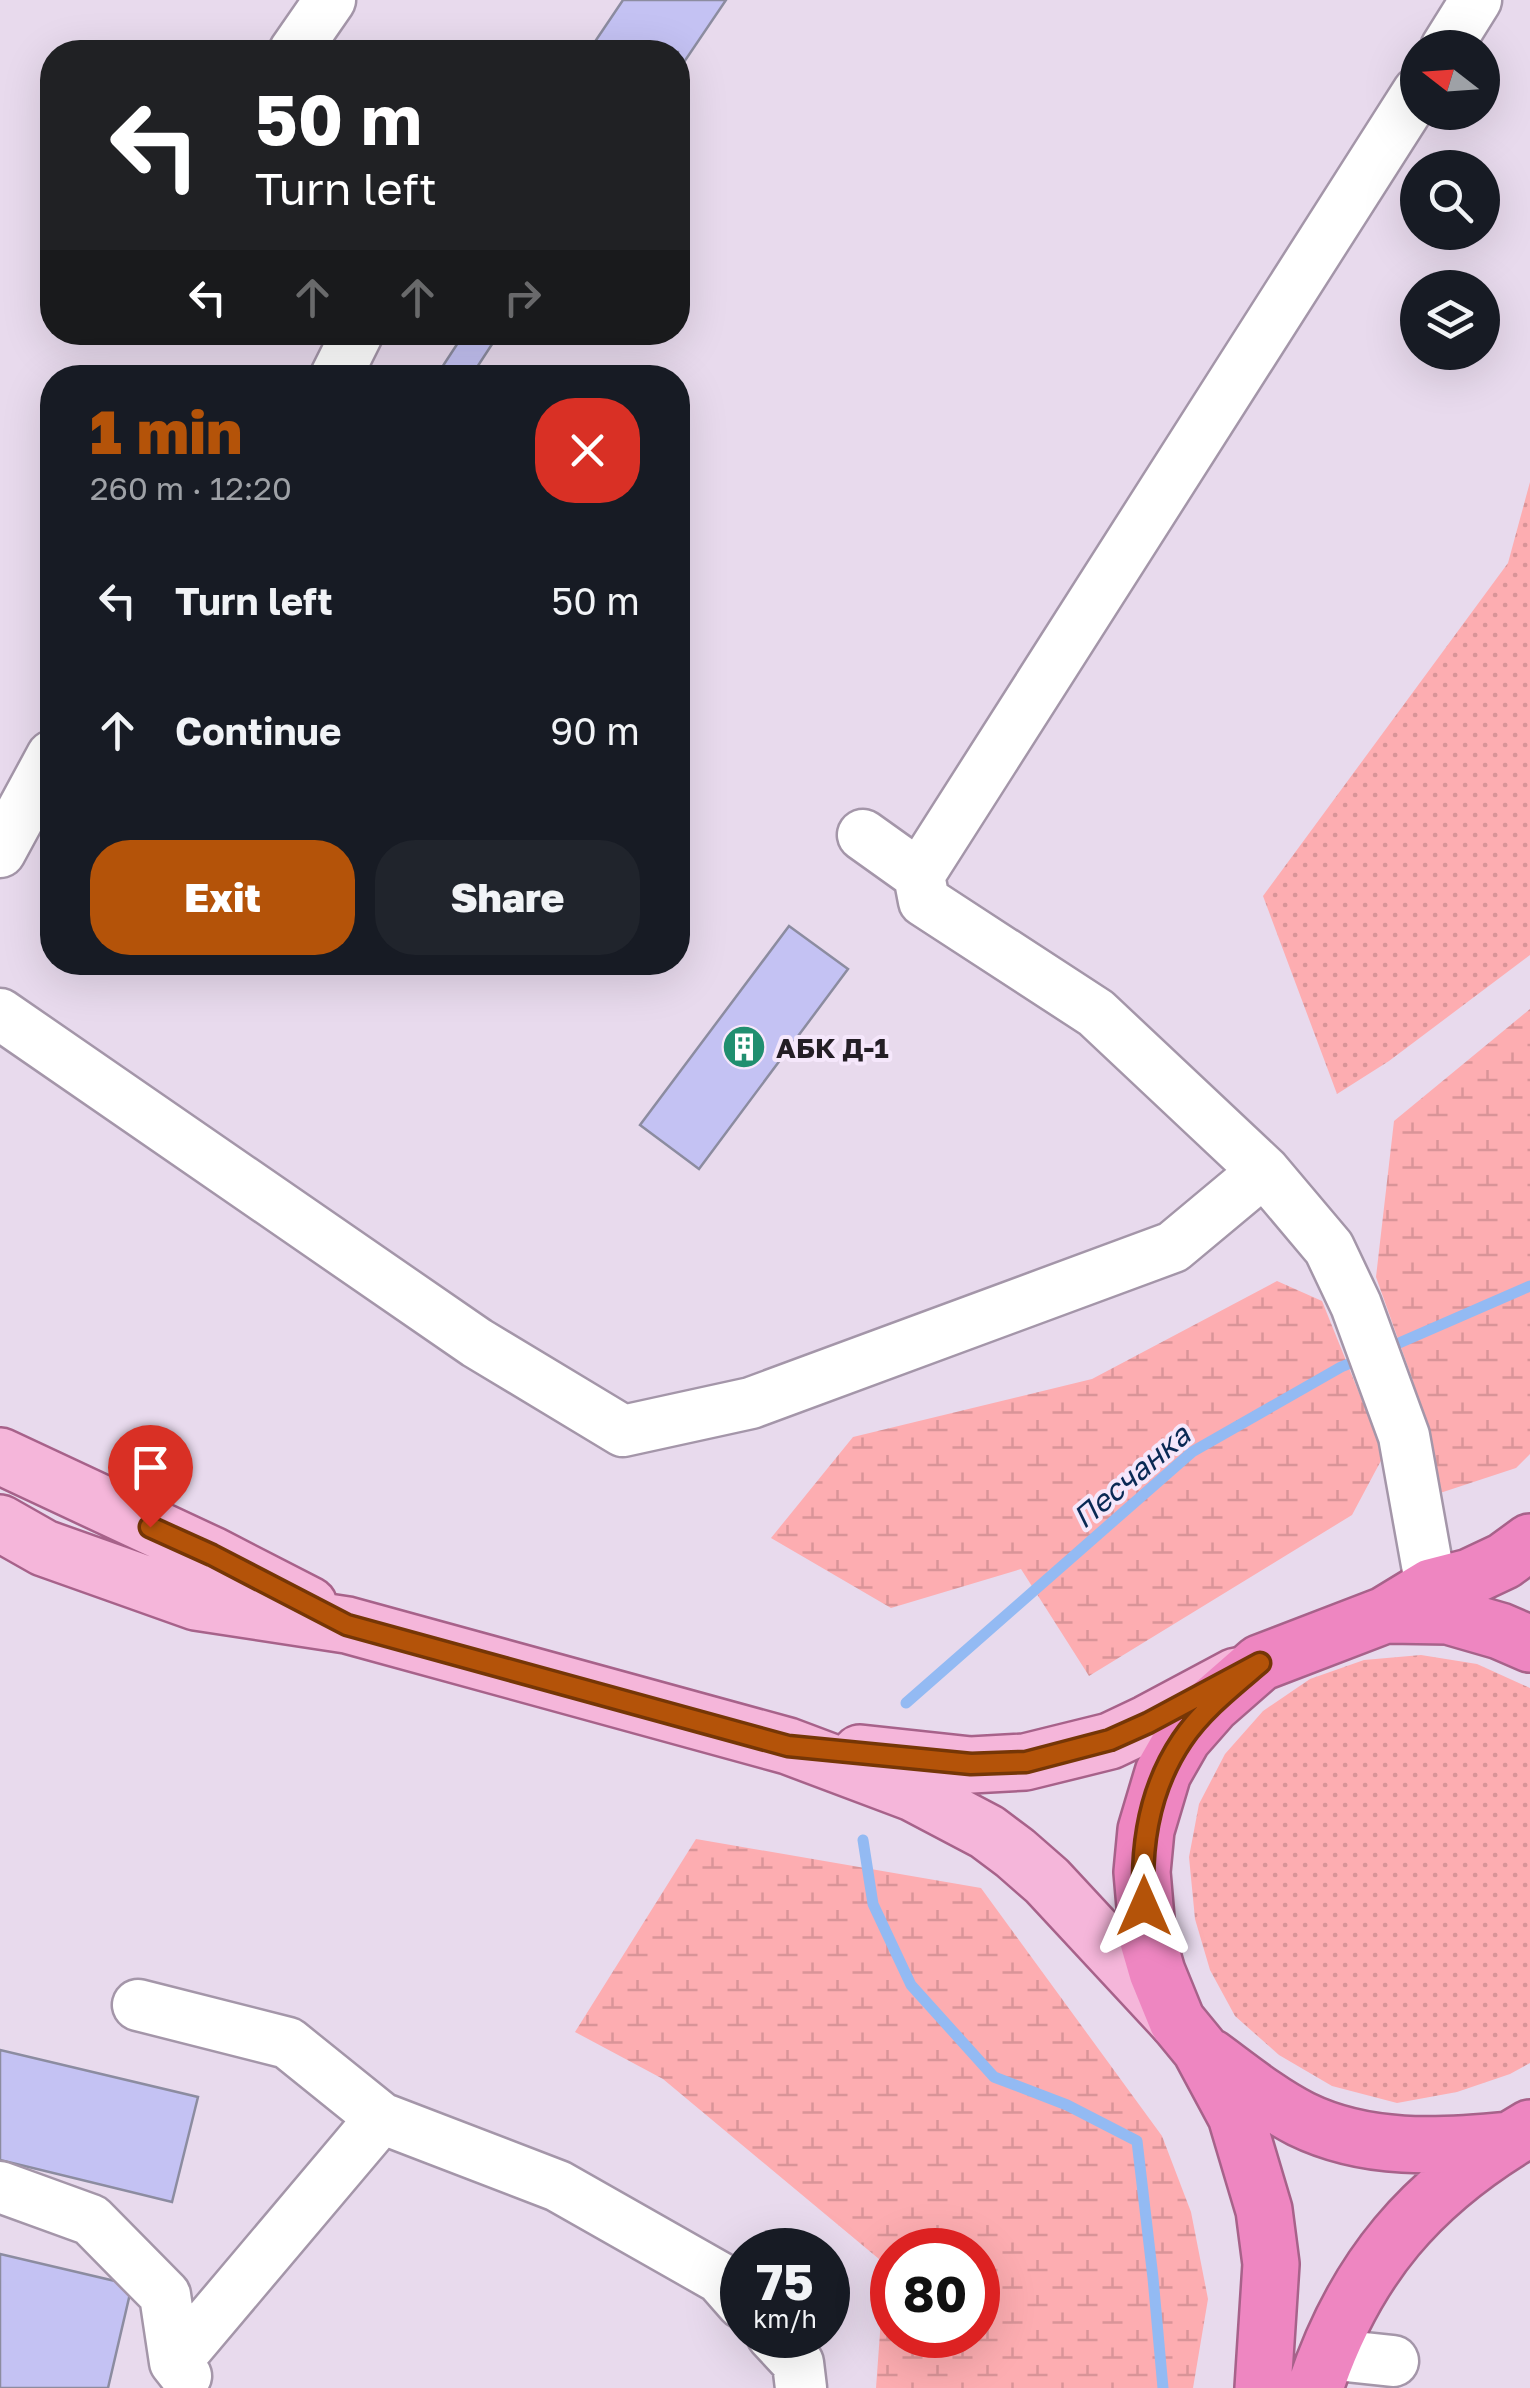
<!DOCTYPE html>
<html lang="en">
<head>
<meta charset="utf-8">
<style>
  body { margin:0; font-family:"Golos Text",sans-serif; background:#20242c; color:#f1f3f6; height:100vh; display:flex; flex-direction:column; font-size:38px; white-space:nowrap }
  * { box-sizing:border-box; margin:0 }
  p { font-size:32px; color:#9ea1a6 }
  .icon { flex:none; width:55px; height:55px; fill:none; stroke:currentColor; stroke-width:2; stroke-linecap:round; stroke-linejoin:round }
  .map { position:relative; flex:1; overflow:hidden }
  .details { position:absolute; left:40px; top:365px; width:650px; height:610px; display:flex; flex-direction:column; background:#171b24; border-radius:40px; box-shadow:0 10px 40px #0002 }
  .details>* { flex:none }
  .hud { position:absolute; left:40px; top:40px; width:650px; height:305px; border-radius:40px; box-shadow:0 10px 40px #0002; background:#202124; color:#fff; overflow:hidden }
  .needle { width:65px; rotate:287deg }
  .fabs { position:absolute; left:1400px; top:30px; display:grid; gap:20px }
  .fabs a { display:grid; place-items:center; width:100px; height:100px; border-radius:50%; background:#171b24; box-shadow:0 10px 40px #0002; font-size:50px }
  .speed { position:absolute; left:720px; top:2228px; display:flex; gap:20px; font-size:50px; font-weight:700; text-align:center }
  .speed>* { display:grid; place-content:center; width:130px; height:130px; border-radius:50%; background:#171b24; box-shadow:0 10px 40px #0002; line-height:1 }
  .speed small { font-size:25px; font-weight:400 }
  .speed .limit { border:15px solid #d22; background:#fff; color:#111 }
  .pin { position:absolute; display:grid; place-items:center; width:85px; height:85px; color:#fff; margin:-102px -42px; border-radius:50% 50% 50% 0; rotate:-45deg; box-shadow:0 0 10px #0007 }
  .pin .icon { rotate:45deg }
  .me { position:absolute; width:110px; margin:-55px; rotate:0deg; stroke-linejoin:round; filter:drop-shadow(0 0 8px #0008) }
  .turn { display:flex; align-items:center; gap:35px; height:210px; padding:0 50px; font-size:45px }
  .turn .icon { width:130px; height:130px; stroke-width:2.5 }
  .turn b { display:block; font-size:70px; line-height:85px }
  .lanes { display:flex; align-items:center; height:95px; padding:0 50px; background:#0003; justify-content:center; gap:50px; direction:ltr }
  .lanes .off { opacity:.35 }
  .round { display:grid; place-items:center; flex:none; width:105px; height:105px; border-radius:40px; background:#20242c }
  .overview { display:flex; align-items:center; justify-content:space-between; height:170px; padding:0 50px }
  h1 { font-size:60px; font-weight:800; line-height:75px; color:#b45309 }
  .primary-button { display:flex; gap:20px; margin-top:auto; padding:20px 50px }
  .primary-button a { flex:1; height:115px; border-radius:40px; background:#b45309; color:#fff; font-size:40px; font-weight:800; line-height:115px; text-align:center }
  .primary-button a+a { background:#20242c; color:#f1f3f6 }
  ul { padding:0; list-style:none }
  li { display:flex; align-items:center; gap:30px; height:130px; padding:0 50px }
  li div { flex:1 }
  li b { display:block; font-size:38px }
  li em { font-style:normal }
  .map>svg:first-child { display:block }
  .green { fill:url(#green-dots) }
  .wetland { fill:url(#wetland-marsh); fill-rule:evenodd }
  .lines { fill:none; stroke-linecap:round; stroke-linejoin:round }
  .stream { stroke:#93baf3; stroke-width:11 }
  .building { fill:#c4c2f3; stroke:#8c8ca0; stroke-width:2.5 }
  .minor-casing { stroke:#a496a9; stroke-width:55 }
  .major-casing { stroke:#a7628a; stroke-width:60 }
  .highway-casing { stroke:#a7628a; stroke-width:60 }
  .minor { stroke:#fff; stroke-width:50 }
  .major { stroke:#f5b6da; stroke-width:55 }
  .highway { stroke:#ee86c1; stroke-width:55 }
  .route-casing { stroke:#753606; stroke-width:25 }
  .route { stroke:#b45309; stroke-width:18 }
  .labels { text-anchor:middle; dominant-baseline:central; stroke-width:8; stroke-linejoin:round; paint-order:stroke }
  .poi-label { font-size:28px; font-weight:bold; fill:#231e25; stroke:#f5e7fb; text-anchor:start }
  .water-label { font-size:30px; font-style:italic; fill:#092954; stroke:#f5e7fb }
</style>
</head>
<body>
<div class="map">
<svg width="1530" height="2388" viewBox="0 0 1530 2388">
  <defs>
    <pattern id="green-dots" width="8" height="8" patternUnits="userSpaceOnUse" patternTransform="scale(2.5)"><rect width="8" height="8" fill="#fdadb1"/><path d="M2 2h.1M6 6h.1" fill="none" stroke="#d99498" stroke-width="1.8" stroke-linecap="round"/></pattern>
    <pattern id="wetland-marsh" width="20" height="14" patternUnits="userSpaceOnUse" patternTransform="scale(2.5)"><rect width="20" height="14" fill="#fdadb1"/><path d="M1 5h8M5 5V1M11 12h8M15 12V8" fill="none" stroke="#d99498"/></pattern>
  </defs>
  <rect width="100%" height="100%" fill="#e8daed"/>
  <!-- green -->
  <path class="green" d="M1530,482V955L1389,1061L1337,1094L1263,896L1508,563Z
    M1421,1655L1477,1664L1530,1688V2063L1510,2074L1457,2092L1397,2103L1332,2086L1279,2055L1235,2016L1210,1970L1195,1919L1189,1857L1199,1804L1225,1754L1263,1711L1310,1679L1364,1660Z"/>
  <!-- wetland -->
  <path class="wetland" d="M1530,1009V1454L1516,1468L1437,1494L1413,1381L1376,1277L1394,1121Z
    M1277,1281L1322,1301L1384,1455L1352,1515L1089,1676L1021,1569L891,1608L771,1538L853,1437L1092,1379Z
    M696,1839L981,1888L1162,2136L1191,2212L1208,2299L1193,2388H876L885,2264L663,2079L575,2032ZM892,2250H978V2335H892Z"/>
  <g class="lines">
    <!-- stream -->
    <path class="stream" d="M1383,1350L1530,1286
      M906,1703L1192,1452L1341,1367L1361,1359
      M863,1840L873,1904L911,1985L994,2077L1067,2105L1137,2141L1153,2278L1163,2388"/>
  </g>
  <!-- building -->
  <path class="building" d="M623,0H726L678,71V52H588Z
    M465,332H500L470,378H435Z
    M789,926L848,969L699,1169L640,1125Z
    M0,2050L198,2097L172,2202L0,2160Z
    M0,2254L132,2285L108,2388H0Z"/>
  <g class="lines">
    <!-- minor casing -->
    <g class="minor-casing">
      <path id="minor" d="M1446,48L1476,0
        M294,52L330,0
        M335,378L358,332
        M863,835L919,875L924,901L1096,1013L1264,1171L1329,1248L1356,1305L1404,1436L1431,1587
        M0,852L52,756
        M919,875L1418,92
        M0,1014L477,1343L623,1431L751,1403L1173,1247L1264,1171
        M138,2005L288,2043L381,2118L558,2186L720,2278L742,2303
        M0,2187L91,2220L165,2295L175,2362L186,2376
        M772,2335L798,2363L801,2388
        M1327,2354L1393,2361
        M175,2362L381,2118"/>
    </g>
    <!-- major casing -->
    <g class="major-casing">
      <path id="major" d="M0,1456L212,1555L309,1605
        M0,1523L44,1548L196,1602L347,1625L788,1746L913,1793L987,1832L1015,1853L1047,1881L1177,2021
        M860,1753L971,1765L1025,1762L1110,1741L1148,1723L1236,1676"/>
    </g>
    <!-- highway casing -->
    <g class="highway-casing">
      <path id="highway" d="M1388,1615L1448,1616L1500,1631L1530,1644
        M1210,2057C1240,2079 1268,2102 1301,2119C1366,2151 1439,2147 1509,2140
        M1263,2388L1271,2264L1264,2210L1236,2116L1200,2049L1177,2021L1157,1972L1148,1941L1142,1872L1146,1830L1163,1773L1183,1738L1212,1705L1260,1663L1385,1615L1431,1587L1470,1577L1504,1561L1530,1542
        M1315,2388C1355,2268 1421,2191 1530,2128"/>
    </g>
    <!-- minor -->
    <use href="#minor" class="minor"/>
    <!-- major -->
    <use href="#major" class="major"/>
    <!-- highway -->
    <use href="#highway" class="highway"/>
  </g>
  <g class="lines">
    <!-- route casing -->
    <g class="route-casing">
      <path id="route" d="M150,1527L212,1555L347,1625L788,1746L971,1764L1026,1762L1110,1740L1148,1723L1260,1663C1233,1686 1202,1710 1182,1740C1149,1789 1140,1848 1144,1906"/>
    </g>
    <!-- route -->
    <use href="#route" class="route"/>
  </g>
  <!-- icons -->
  <defs>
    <g id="building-disc" transform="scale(2.25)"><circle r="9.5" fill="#208f6f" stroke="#f5e7fb"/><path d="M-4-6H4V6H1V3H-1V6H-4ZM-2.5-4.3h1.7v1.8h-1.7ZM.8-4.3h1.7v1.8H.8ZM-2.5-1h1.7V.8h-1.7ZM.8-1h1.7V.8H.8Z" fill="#fff"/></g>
  </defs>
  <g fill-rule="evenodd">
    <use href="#building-disc" x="744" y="1047"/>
  </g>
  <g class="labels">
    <!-- poi labels -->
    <g class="poi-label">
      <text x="776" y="1047">АБК Д-1</text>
    </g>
    <!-- water labels -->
    <g class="water-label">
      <text transform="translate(1131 1476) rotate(-40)">Песчанка</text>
    </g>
  </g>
</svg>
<div class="fabs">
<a><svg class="needle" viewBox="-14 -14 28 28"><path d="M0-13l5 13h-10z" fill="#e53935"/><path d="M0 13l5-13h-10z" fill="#9ea1a6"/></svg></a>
<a><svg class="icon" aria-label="search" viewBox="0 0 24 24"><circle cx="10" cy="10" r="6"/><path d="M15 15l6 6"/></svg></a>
<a><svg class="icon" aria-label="layers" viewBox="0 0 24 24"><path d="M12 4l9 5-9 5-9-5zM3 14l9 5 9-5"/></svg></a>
</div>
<div class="speed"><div>75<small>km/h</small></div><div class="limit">80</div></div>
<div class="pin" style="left:150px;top:1527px;background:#d93025"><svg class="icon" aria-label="arrive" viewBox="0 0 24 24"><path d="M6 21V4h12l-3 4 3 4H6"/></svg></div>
<svg class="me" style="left:1144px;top:1906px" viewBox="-20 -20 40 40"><path d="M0-17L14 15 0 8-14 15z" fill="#b45309" stroke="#fff" stroke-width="4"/></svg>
<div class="hud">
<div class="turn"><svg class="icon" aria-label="left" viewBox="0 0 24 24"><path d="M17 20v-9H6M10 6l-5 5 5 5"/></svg><div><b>50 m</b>Turn left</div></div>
<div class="lanes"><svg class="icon" aria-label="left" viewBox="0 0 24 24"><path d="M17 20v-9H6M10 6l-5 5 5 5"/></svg><svg class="icon off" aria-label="ahead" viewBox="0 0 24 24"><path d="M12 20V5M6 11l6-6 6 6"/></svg><svg class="icon off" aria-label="ahead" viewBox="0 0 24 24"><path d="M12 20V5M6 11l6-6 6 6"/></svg><svg class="icon off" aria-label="right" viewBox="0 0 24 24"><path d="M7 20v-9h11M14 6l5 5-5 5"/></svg></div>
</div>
<section class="details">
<div class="overview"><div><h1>1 min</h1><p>260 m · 12:20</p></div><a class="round" style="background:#d93025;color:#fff"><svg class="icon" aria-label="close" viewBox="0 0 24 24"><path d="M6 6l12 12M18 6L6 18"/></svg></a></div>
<ul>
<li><svg class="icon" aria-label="left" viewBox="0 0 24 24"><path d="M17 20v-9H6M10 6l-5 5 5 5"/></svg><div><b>Turn left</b></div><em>50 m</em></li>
<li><svg class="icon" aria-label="ahead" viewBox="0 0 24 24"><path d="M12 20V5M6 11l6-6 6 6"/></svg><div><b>Continue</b></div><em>90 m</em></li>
</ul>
<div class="primary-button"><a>Exit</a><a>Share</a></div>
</section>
</div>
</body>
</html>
